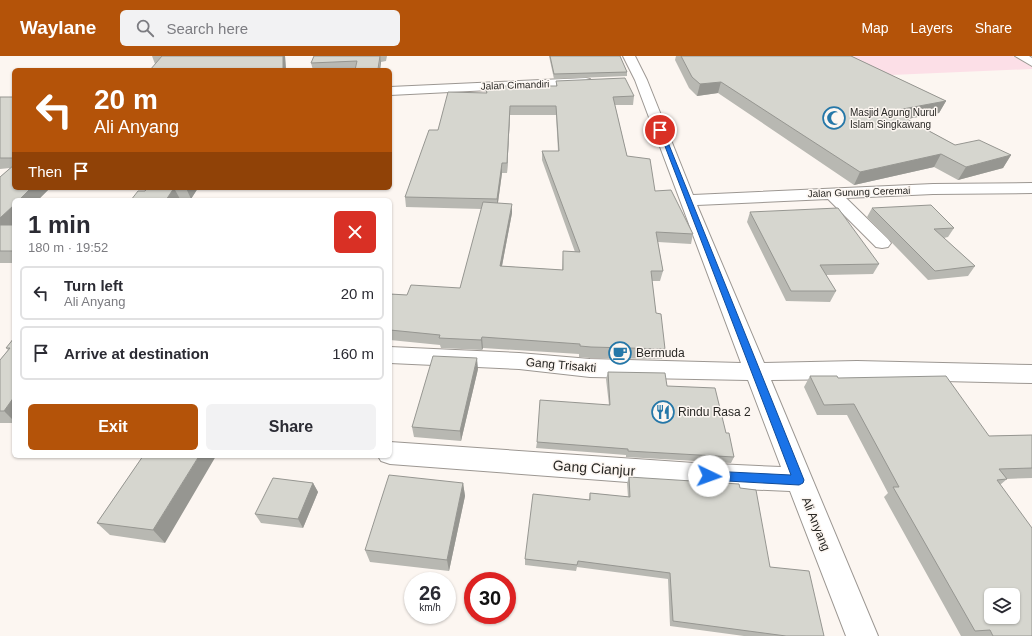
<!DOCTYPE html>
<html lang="en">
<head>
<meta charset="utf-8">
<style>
  body { margin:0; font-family:Arial,sans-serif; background:#f2f2f3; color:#2b2b33; height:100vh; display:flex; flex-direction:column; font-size:15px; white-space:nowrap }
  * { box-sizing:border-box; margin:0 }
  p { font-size:13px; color:#7c7c81 }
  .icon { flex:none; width:22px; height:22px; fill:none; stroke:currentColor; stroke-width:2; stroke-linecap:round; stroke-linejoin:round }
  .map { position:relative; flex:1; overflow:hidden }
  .panel { position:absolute; left:12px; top:142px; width:380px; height:260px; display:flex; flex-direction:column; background:#fff; border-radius:6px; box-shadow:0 1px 3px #0004 }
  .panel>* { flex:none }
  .top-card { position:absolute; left:12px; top:12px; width:380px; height:122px; border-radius:6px; box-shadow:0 1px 3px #0004; background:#b45309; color:#fff; overflow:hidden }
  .buttons { position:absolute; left:984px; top:532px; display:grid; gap:8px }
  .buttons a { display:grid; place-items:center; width:36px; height:36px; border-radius:6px; background:#fff; box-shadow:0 1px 3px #0004; font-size:20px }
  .speed { position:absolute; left:404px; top:516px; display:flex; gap:8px; font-size:20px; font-weight:700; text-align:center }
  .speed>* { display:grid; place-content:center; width:52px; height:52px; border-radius:50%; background:#fff; box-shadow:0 1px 3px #0004; line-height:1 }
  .speed small { font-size:10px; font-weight:400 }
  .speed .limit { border:6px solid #d22; background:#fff; color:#111 }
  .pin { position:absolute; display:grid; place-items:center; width:34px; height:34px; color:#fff; margin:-17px; border:2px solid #fff; border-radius:50%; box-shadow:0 1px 4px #0007 }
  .me { position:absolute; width:44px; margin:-22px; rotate:93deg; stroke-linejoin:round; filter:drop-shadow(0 0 3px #0008) }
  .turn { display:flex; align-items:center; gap:14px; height:84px; padding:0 16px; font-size:18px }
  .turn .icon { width:52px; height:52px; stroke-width:2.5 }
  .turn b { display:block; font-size:28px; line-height:34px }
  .then { display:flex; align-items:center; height:38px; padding:0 16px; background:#0003; gap:8px; font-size:15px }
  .round { display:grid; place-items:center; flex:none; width:42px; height:42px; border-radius:6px; background:#f2f2f3 }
  .headline { display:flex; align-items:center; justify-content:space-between; height:68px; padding:0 16px }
  h1 { font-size:24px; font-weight:700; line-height:30px }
  .button { display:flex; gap:8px; margin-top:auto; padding:8px 16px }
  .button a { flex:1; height:46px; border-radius:6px; background:#b45309; color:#fff; font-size:16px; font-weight:700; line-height:46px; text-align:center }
  .button a+a { background:#f2f2f3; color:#2b2b33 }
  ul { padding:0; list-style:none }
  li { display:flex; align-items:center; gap:12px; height:54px; margin:0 8px 6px; padding:0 8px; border:2px solid #e1e1e2; border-radius:6px }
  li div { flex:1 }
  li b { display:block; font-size:15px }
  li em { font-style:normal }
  header { display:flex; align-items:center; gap:24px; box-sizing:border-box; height:56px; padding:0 20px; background:#b45309; color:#fff }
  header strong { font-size:19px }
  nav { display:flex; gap:22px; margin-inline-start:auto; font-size:14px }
  .search { width:280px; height:36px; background:#f2f2f3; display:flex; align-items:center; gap:10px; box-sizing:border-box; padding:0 14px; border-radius:6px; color:#7c7c81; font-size:15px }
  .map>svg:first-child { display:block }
  .green { fill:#fcdfe7 }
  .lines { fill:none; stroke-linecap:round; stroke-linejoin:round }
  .minor-casing { stroke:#9c9792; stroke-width:2 }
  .minor { fill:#fff; fill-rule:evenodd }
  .wall { fill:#b8b8b2; fill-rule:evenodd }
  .shaded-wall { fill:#969691 }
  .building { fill:#d6d6cf; stroke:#969691; fill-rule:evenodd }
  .route { fill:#1a73e8; stroke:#114b97 }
  .labels { text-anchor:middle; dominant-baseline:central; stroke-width:3; stroke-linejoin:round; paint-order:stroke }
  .far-street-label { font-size:10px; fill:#292825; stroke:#fcf6f1 }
  .far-poi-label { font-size:10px; fill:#292825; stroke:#fcf6f1; text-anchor:start }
  .poi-label { font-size:12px; fill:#292825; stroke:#fcf6f1; text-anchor:start }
  .street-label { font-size:12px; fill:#292825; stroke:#fcf6f1 }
  .near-street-label { font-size:14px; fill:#292825; stroke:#fcf6f1 }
</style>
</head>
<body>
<header>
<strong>Waylane</strong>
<div class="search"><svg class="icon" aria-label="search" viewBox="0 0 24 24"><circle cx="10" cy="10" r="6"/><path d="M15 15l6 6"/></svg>Search here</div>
<nav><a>Map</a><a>Layers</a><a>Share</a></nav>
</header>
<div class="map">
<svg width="1032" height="580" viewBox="0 0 1032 580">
  <rect width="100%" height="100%" fill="#fcf6f1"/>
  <!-- green -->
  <path class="green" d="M825,0H1013L1032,11V13L845,21Z"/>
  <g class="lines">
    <!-- minor casing -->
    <g class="minor-casing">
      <path id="minor" d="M623,0H635L647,24L693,139L933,128L1032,127V137L933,138L846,142L888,183L891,187L888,191L882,192L876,191L828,143L697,149L764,307L857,305L1032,309V327L857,323L771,324L878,580H846L790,435L694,431L390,408L381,405L378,400H390V386L694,407L781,411L748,324L590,321L519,313L390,307V291L519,297L590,303L741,307L635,24Z
        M1015,0H1029L1032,2V10Z
        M586,22L590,23L592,26L590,29L390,39V31Z"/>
    </g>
    <!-- minor -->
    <use href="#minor" class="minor"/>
  </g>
  <!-- wall -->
  <path class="wall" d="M152,0H285L286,14L155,8Z
    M314,0H387L386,5L381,6L380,14H355V12L313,14L311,7Z
    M549,0H620L627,16V20L554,23Z
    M676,0H851L946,45L939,57L907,63L955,89L1011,99L1003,112L958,124L934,111L854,129L718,37L697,40L689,32L675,4Z
    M556,25L634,40L633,49H615L627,100L655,135L693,178L691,188L658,186L663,215L660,225H652L656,257L665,293L662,303L590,302L579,301V298L483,292L482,294L441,292L440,289L390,284V238L407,239L460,232L482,153L406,151L405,141L438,74L486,37L485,30H556ZM510,59H556L558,95H542V104L575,196L563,195L562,214L502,210L512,157L498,147L502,117H507Z
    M0,41H14V132H50L38,144H14V168L13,169H14V207H0V121L10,112L0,113Z
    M147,132H198L191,143H180L179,144H131L145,135Z
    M872,152L954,172L948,181L944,182L975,210L968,220L928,224L867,161Z
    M750,156L879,208L873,218L826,219L836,235L830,246L786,245L747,166Z
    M14,282V367H0V304L8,294L6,292Z
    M478,313L461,385L414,381L412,371Z
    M608,316L667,330L726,377L734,401L731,407L626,401V399L536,392L537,386L609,349L606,323Z
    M810,320L838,322L989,380L1032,379V422L1006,423H1007L1000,429L1032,580H961L884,441L888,437L847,359H817L804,331Z
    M143,400L165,487L110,479L97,467Z
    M629,421L740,432L770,511L824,580H744L670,570L668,523L577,511L576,515L525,509V503L589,444L590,437L628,441L627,427Z
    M313,427L318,436L303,472L261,467L255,458Z
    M463,427L465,440L449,515L370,506L365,494Z"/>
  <!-- shaded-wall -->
  <path class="shaded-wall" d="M283,0H285L286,14H283Z
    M381,0V6L380,14H379Z
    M721,26L718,37L697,40L700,28Z
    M946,45L939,57L886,67L892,55Z
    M510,50V59L507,117V107Z
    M941,98L934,111L854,129L860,116Z
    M1011,99L1003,112L958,124L966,111Z
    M502,107V117L497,153V143Z
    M31,132H50L38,144H19Z
    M174,132L180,143L179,144H166Z
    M186,132H198L191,143Z
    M512,148V157L500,220V210Z
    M14,149V168L1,181L0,180V162Z
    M482,281L483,292L482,294L481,284Z
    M477,302L478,313L461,385L460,375Z
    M14,341V365L4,355Z
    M199,400H216L165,487L153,474Z
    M313,427L318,436L303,472L298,463Z
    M463,427L465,440L449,515L447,504Z"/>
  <!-- building -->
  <path class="building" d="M162,0H283V14H150Z
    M314,0H380L378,13L355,14L357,5L311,7Z
    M550,0H620L627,16L554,18Z
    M681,0H851L946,45L892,55L955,89L979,84L1011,99L966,111L941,98L860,116L721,26L700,28L692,21Z
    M625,22L634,40L613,41L627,100L650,103L655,135L671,134L693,178L656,176L663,215H651L656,257L661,258L665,293L591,291L580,290V288L482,281L481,284L439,282L440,279L390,274V238L407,239L411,229L460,232L483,146L512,148L500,210L563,214V195L580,196L542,95H559L556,50H510L507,107H502L497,143L405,141L429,74H438L448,36L487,37L485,30H557L556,25Z
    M0,41H14V102H0Z
    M14,109V132H31L19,144H14V149L0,162V121Z
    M147,132H183H174L166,144H131L138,135H145Z
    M931,149L954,172L934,173L975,210L935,215L872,152Z
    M838,152L879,208L820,209L836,235H791L750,156Z
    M0,169H14V195H0Z
    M14,282V341L4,355H0V304L10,292H6Z
    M433,300L477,302L460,375L412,371Z
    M608,316L665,317L667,330L715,332L726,377H729L734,401L628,395V393L537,386L540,344L610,349Z
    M810,320H837L838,322L946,320L989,380L1032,379V412L999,413L1007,423L997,424L1032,472V580H993L990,574L975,575L893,431H899L854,348L824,349ZM991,539H1013V561H991Z
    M143,400H199L153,474L97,467Z
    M389,419L463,427L447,504L365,494Z
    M629,421L739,428L740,432L756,434L770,511L809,515L824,580H786L673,565L670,517L578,505L577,509L525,503L533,438L590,444V437L630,441Z
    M273,422L313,427L298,463L255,458Z"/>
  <!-- route -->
  <path class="route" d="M658,72L663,74L804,424L803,427L799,429L709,424L705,423L704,420L705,416L709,415L791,419Z"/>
  <!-- icons -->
  <defs>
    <g id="mosque-ring" transform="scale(1.15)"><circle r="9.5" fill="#fcf6f1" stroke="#2577a8" stroke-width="1.5"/><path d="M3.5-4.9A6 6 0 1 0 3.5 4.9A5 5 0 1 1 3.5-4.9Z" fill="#2577a8"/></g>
    <g id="cafe-ring" transform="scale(1.15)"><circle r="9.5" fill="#fcf6f1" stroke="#2577a8" stroke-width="1.5"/><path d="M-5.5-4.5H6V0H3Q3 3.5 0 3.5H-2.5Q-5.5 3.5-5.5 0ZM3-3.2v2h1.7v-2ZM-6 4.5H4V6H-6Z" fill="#2577a8"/></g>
    <g id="restaurant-ring" transform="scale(1.15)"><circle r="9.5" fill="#fcf6f1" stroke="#2577a8" stroke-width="1.5"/><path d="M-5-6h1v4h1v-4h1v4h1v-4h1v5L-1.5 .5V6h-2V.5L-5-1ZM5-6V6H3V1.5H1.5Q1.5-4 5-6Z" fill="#2577a8"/></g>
  </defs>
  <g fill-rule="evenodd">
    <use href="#mosque-ring" x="834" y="62"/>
    <use href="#cafe-ring" x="620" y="297"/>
    <use href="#restaurant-ring" x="663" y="356"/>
  </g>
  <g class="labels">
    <!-- far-street labels -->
    <g class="far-street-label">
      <text transform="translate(515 29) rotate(-2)">Jalan Cimandiri</text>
      <text transform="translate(859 136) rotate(-2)">Jalan Gunung Ceremai</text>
    </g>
    <!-- far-poi labels -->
    <g class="far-poi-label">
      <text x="850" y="56">Masjid Agung Nurul<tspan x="850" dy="12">Islam Singkawang</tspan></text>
    </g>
    <!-- poi labels -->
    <g class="poi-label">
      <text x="636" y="297">Bermuda</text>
      <text x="678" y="356">Rindu Rasa 2</text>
    </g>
    <!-- street labels -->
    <g class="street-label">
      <text transform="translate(561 309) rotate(5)">Gang Trisakti</text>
      <text transform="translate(816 468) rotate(68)">Ali Anyang</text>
    </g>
    <!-- near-street labels -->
    <g class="near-street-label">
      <text transform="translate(594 412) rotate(4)">Gang Cianjur</text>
    </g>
  </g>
</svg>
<div class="buttons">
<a><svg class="icon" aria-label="layers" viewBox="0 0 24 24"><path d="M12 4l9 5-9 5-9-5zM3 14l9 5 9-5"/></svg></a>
</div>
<div class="speed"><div>26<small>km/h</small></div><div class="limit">30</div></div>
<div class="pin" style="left:660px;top:74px;background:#d93025"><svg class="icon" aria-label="arrive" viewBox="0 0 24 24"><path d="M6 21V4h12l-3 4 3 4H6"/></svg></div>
<svg class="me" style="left:709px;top:420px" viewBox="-20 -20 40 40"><circle r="19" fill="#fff"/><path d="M0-13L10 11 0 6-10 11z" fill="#1a73e8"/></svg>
<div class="top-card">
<div class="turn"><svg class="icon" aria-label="left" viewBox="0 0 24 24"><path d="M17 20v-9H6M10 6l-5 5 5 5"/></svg><div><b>20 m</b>Ali Anyang</div></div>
<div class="then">Then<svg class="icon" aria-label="arrive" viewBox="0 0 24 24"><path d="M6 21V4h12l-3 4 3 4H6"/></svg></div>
</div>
<section class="panel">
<div class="headline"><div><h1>1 min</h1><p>180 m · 19:52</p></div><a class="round" style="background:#d93025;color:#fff"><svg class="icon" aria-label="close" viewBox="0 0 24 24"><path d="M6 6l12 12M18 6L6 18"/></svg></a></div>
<ul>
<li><svg class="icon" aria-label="left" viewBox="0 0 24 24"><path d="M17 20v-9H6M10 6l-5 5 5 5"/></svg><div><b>Turn left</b><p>Ali Anyang</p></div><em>20 m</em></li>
<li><svg class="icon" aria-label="arrive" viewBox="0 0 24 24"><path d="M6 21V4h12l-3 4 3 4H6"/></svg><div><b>Arrive at destination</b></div><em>160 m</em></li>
</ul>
<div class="button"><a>Exit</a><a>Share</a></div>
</section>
</div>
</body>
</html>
